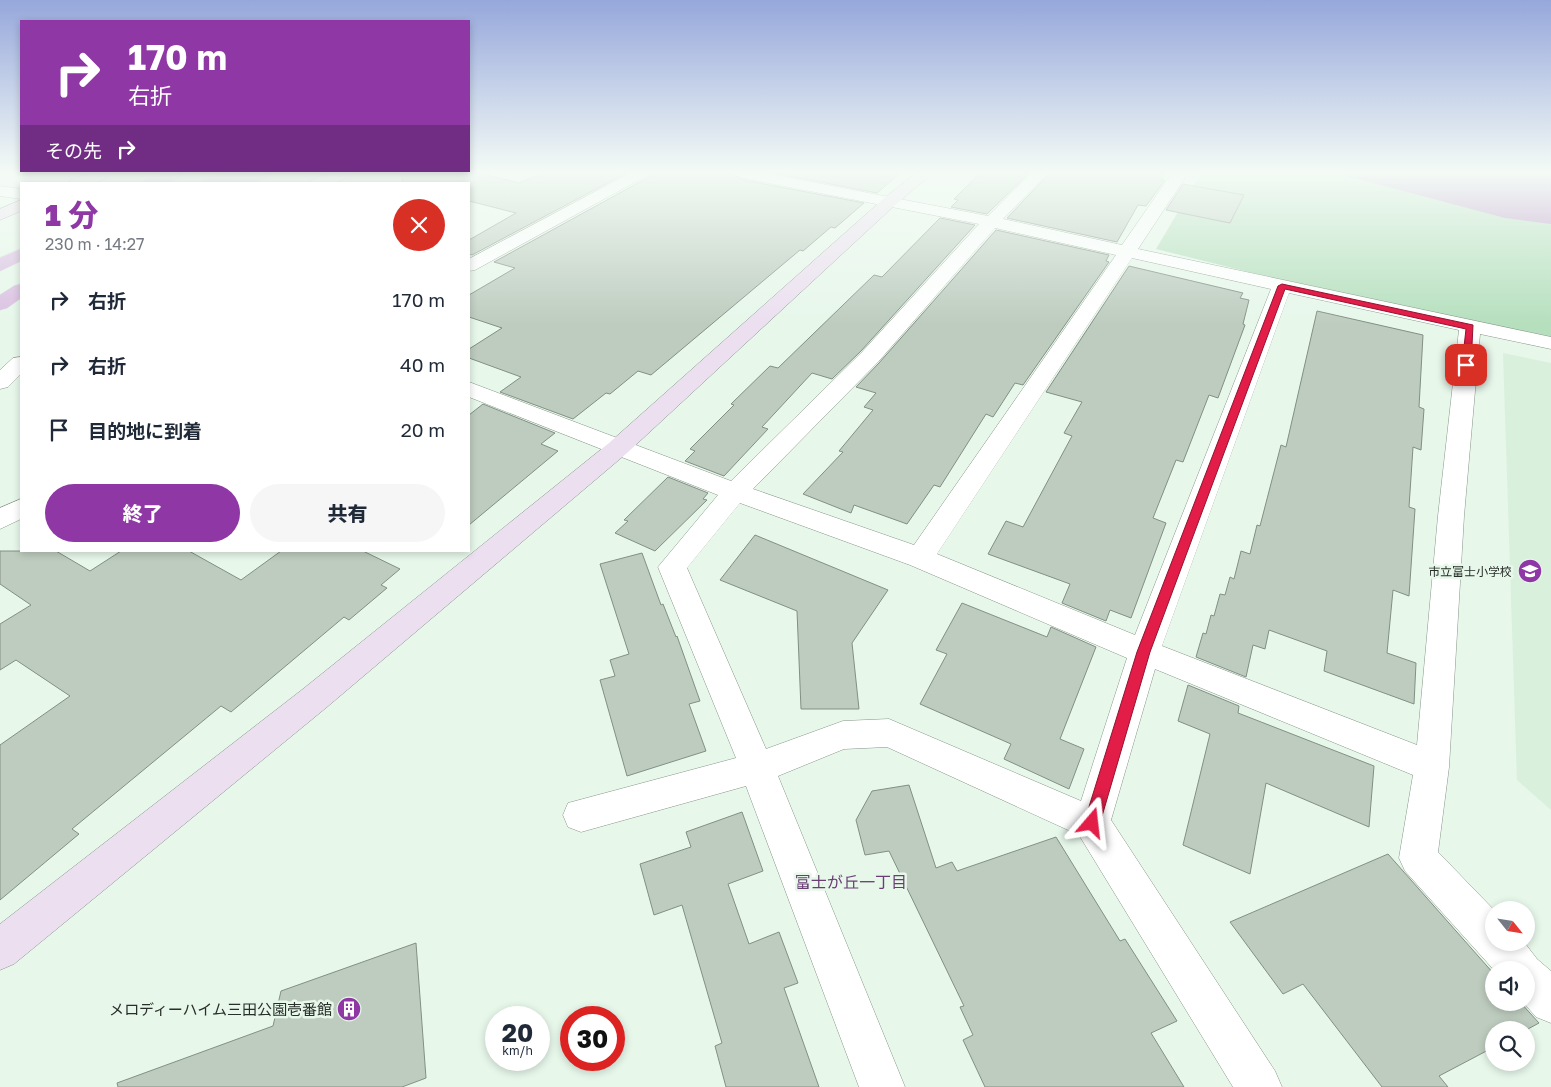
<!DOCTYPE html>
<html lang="ja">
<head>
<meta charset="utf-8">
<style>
  body { margin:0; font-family:"Golos Text","Noto Sans JP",sans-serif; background:#f6f6f7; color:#1f2937; height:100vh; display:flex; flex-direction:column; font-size:19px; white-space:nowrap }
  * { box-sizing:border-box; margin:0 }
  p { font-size:16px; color:#747a83 }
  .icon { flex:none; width:28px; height:28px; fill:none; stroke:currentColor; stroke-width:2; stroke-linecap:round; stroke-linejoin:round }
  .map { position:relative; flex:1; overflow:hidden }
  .details { position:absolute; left:20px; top:182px; width:450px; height:370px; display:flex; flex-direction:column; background:#fff; border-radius:0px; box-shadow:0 2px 8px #0003 }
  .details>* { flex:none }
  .top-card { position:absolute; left:20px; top:20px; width:450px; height:152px; border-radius:0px; box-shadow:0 2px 8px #0003; background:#8e37a5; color:#fff; overflow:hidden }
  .needle { width:32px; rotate:120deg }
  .fabs { position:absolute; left:1485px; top:901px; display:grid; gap:10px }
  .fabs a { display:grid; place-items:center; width:50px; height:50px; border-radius:50%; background:#fff; box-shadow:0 2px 8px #0003; font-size:25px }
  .speed { position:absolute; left:485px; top:1006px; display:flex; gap:10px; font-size:25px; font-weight:700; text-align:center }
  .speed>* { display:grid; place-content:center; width:65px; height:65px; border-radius:50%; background:#fff; box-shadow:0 2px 8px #0003; line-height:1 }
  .speed small { font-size:12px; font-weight:400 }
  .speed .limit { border:8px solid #d22; background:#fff; color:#111 }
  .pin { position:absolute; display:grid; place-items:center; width:42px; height:42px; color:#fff; margin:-21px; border-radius:10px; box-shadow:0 2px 8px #0006 }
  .me { position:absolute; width:55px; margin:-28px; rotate:17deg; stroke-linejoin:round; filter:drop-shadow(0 0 4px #0008) }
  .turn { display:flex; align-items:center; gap:18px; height:105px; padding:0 25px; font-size:22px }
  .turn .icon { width:65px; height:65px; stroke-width:2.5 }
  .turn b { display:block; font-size:35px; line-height:42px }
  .then { display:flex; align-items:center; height:48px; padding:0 25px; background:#0003; gap:10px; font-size:19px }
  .round { display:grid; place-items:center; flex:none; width:52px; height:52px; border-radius:26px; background:#f6f6f7 }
  .summary { display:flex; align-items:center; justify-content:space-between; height:85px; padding:0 25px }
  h1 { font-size:30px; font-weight:800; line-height:38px; color:#8e37a5 }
  .button { display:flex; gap:10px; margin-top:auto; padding:10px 25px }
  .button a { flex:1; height:58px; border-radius:30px; background:#8e37a5; color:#fff; font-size:20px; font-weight:800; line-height:58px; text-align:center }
  .button a+a { background:#f6f6f7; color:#1f2937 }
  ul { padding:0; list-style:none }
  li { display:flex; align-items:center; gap:15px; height:65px; padding:0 25px }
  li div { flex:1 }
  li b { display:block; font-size:19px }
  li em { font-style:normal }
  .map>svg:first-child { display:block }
  .built { fill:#d9f0dd }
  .green { fill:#b5dfbd }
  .water { fill:#bc94c8 }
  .building { fill:#bdccbf; stroke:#829084 }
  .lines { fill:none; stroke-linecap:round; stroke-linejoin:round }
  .street-casing { stroke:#88968a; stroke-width:1 }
  .secondary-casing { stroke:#88968a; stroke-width:1 }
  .primary-casing { stroke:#d8d9d8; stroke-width:1 }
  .street { fill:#fff; fill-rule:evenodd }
  .secondary { fill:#ecdff0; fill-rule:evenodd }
  .primary { fill:#dabfe2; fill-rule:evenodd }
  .route { fill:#e11d48; stroke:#92132f }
  .labels { text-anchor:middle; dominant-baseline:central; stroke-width:5; stroke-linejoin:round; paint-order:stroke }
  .poi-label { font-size:12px; fill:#282e29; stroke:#e7f7ea; text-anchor:end }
  .near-poi-label { font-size:15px; fill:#282e29; stroke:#e7f7ea; text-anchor:end }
  .near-neighbourhood-label { font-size:16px; fill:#693e75; stroke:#e7f7ea }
</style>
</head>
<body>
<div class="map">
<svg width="1551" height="1087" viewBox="0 0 1551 1087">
  <rect width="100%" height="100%" fill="#e7f7ea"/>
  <!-- built -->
  <path class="built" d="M1503,353L1551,363V810L1517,780Z"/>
  <!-- green -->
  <path class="green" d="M1201,173H1551V338L1470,327L1156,249Z"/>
  <!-- water -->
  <path class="water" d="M1336,173H1551V224L1505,218Z"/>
  <!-- building -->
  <path class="building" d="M403,173H479L519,183L544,173H626L472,255L469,254V240L516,213L469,201V184H406L402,183Z
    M651,173H733L737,177L743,180L864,203L835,228L831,227L803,251L800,250L651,375L638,371L610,394L606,393L573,419L500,392L521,377L469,358V349L502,328L469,317V295L515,268L494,262L647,178Z
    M774,173H900L877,193Z
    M980,173H1029L987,214L951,207L958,200L954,199Z
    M1050,173H1165L1161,180H1165L1146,206L1138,205L1117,242L1007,218Z
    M1183,184L1244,195L1230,223L1166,210Z
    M940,218L975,225L861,351L832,379L812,373L762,427L768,429L724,476L685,461L695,451L690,449L734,405L731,404L770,366L778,368L874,275L882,277Z
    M996,230L1109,255L1106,261L1109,262L1023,385L1015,383L993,417L986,414L940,487L934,485L907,524L854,505L851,513L803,494L843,452L839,451L873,410L864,407L876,393L856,387L879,363Z
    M1129,266L1243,293L1240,298L1249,300L1243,324L1245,325L1218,398L1209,395L1183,462L1176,460L1153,518L1166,523L1131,618L1110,610L1106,621L1062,603L1070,584L988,554L1006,521L1023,527L1072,436L1064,433L1082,402L1046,392Z
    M1317,311L1423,335L1419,407L1424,409L1421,450L1413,447L1409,507L1415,509L1409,596L1393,590L1387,653L1416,663L1414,704L1324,671L1327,651L1269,630L1265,649L1253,645L1246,677L1196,657L1203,633L1206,634L1211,615L1214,616L1220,594L1225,595L1230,577L1234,579L1241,551L1250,554L1257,525L1260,526L1281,445L1286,447Z
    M483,404L555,433L541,444L558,451L469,525V415Z
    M668,477L708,493L703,499L707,500L655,551L615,533L628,521L624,520Z
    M755,535L888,590L852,643L859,709H801L797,611L720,580Z
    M0,551H56L90,571L121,551H189L241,580L281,551H363L400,569L381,585L387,588L349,620L344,617L231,712L221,706L72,829L79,834L0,900V745L70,696L16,660L0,670V624L31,605L0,584Z
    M642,553L661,605L663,604L676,637L677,636L700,701L689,704L706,751L627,776L600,680L615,676L610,660L629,654L600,564Z
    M962,603L1047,637L1051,627L1096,647L1060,739L1084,749L1069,789L1004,759L1011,744L920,704L947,654L936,650Z
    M1188,685L1239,706L1238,713L1374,766L1369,827L1266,783L1250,874L1183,845L1210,734L1178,721Z
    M909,785L936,868L952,862L957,871L1056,837L1120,941L1125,939L1177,1021L1151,1033L1184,1087H985L963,1040L973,1035L960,1007L964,1006L889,851L865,855L856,820L872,791Z
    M742,812L763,871L728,884L749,944L779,932L798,983L784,988L819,1087H726L715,1046L722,1043L682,905L654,915L640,864L691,847L686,832Z
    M1388,854L1494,974V1002H1520L1539,1023L1526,1030H1494V1047L1439,1076L1448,1087H1382L1303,984L1283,994L1230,922Z
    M416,943L426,1078L402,1087H118L117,1083L273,1026L281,991Z"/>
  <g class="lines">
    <!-- street casing -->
    <g class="street-casing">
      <path id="street" d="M330,173H351C342,185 322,184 308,184L310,181Z
        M630,173H649L646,176L475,270L469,271V259Z
        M735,173H765L988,216L1031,173H1048L1003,219L1122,245L1172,173H1188L1138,249L1551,337V349L1480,334L1464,516L1449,767L1438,852L1494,910V942H1524L1537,959L1551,971V1023L1536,1017L1523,1002H1526V970H1494L1405,871L1399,858L1413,775L1155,669L1111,820L1275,1071L1282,1087H1233L1079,835L887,747L844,749L778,776L905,1087H859L746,786L581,832L568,827L563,815L568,803L736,758L658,567L718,495L469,397V382L731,481L862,352L979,224L743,178L738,176ZM995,228L1116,255L914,545L753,489L878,362ZM1132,258L1271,289L1135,635L937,554ZM1289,293L1459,330L1438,516L1417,745L1162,646ZM740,503L910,565L1127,658L1081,801L889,719L843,721L766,749L687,568Z
        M0,186L21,189V199L0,196Z
        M21,357V374L8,387L0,389V370L13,358Z
        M21,499V519L0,529V508Z"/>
    </g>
    <!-- secondary casing -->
    <g class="secondary-casing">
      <path id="secondary" d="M90,173H112C102,185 81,184 67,184L69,181Z
        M916,173H933L894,206L627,453L327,707L14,964L0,970V924L303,689L609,443L882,200Z
        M21,200V211L0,220V209Z"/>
    </g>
    <!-- primary casing -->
    <g class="primary-casing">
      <path id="primary" d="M164,173H185C176,185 155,184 141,184L143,181Z
        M223,173H244C235,185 214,184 200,184L202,181Z
        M251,173H273C263,185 242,184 228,184L230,181Z
        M21,249V261L0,271V258Z
        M21,284V298L7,308L0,310V295L14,286Z"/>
    </g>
    <!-- street -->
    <use href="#street" class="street"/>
    <!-- secondary -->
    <use href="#secondary" class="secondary"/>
    <!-- primary -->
    <use href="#primary" class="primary"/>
  </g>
  <!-- sky -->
  <linearGradient id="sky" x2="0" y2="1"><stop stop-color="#96a7db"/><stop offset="0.53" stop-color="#f4fbf6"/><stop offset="1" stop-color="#f4fbf6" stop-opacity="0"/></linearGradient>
  <rect width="1551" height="325" fill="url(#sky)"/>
  <!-- route -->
  <path class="route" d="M1282,284L1473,325L1471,365L1466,368L1462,365L1466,329L1285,289L1150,652L1100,823L1097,828L1092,830L1087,828L1084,823L1137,652L1278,286Z"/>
  <!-- icons -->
  <defs>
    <g id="school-disc" transform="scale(1.25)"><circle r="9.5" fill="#8e37a5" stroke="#e7f7ea"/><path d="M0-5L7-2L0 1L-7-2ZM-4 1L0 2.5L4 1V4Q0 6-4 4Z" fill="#fff"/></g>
    <g id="building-disc" transform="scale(1.25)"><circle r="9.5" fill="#8e37a5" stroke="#e7f7ea"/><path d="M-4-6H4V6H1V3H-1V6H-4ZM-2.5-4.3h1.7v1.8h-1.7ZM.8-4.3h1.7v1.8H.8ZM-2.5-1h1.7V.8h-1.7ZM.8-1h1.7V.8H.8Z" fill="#fff"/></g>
  </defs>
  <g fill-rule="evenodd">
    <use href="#school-disc" x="1530" y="571"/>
    <use href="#building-disc" x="349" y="1009"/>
  </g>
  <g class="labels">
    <!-- poi labels -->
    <g class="poi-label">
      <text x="1512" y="571">市立富士小学校</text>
    </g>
    <!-- near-poi labels -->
    <g class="near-poi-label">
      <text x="332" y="1009">メロディーハイム三田公園壱番館</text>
    </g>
    <!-- near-neighbourhood labels -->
    <g class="near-neighbourhood-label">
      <text x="851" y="882">富士が丘一丁目</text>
    </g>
  </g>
</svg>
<div class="fabs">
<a><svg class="needle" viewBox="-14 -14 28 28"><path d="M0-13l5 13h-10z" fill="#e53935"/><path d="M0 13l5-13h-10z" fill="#747a83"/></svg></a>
<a><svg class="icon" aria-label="sound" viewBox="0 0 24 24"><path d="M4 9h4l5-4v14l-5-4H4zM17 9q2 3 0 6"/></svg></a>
<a><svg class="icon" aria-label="search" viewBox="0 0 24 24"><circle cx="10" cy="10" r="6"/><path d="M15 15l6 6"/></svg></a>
</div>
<div class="speed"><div>20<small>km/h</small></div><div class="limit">30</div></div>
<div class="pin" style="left:1466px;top:365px;background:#d93025"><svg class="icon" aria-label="arrive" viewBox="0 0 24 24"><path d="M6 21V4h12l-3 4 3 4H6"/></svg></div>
<svg class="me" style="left:1092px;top:823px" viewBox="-20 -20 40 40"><path d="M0-17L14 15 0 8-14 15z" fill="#e11d48" stroke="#fff" stroke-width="4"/></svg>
<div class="top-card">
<div class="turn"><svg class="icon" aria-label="right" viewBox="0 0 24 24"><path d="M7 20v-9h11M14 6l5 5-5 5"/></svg><div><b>170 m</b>右折</div></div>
<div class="then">その先<svg class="icon" aria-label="right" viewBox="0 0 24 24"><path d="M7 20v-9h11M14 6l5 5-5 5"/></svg></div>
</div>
<section class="details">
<div class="summary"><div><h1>1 分</h1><p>230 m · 14:27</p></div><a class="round" style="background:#d93025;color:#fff"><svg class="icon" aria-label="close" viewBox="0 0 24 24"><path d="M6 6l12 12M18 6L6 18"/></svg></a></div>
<ul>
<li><svg class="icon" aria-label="right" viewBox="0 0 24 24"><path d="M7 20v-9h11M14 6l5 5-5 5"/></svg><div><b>右折</b></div><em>170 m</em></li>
<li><svg class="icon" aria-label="right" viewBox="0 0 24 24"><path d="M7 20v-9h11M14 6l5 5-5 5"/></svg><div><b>右折</b></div><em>40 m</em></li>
<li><svg class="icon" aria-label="arrive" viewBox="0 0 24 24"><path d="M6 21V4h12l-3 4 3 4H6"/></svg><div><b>目的地に到着</b></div><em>20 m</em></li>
</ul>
<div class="button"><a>終了</a><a>共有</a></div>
</section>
</div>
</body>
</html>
